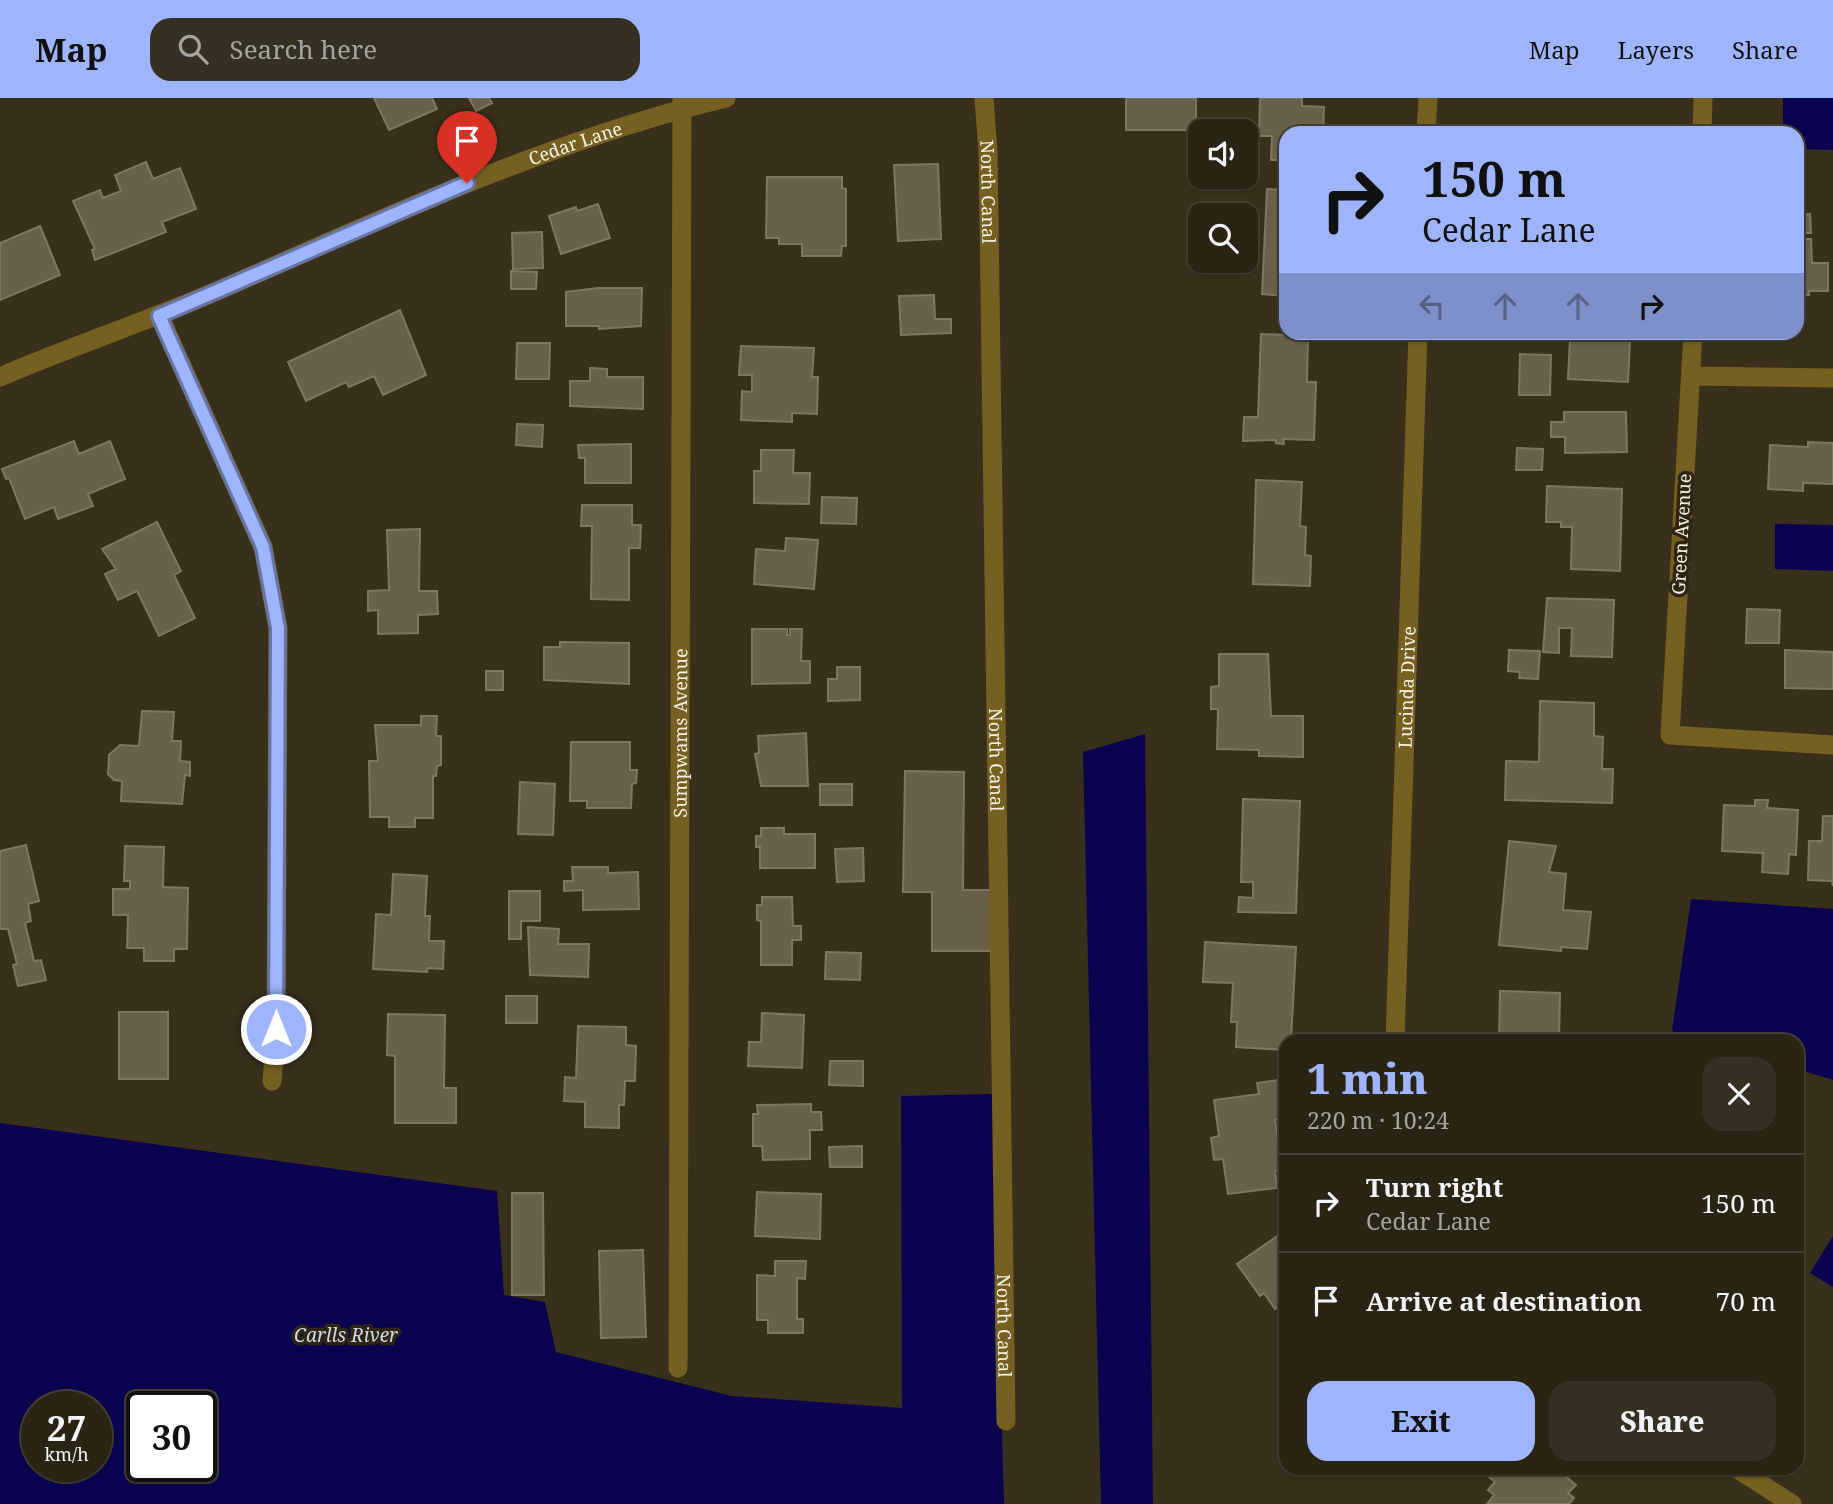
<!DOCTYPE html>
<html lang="en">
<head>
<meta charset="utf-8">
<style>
  body { margin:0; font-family:"Noto Serif",serif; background:#363022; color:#f1f3f6; height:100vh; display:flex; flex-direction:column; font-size:26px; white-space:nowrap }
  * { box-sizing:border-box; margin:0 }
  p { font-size:23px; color:#a5a4a0 }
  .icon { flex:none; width:38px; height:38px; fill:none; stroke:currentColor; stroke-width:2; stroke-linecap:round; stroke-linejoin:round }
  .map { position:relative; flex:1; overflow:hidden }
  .panel { position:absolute; left:1279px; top:936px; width:525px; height:441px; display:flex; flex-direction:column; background:#2a2414; border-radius:21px; box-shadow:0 2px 5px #0004,0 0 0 2px #464134 }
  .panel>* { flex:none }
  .top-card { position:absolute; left:1279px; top:28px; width:525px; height:214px; border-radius:21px; box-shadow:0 2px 5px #0004,0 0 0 2px #464134; background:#9eb4fd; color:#111; overflow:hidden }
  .buttons { position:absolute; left:1188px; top:21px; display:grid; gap:14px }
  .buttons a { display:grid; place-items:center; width:70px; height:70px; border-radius:14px; background:#2a2414; box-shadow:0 2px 5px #0004,0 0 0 2px #464134; font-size:35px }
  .speed { position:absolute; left:21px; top:1293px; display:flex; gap:14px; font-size:35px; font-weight:700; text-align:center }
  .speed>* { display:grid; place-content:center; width:91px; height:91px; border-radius:50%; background:#2a2414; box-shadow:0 2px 5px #0004,0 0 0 2px #464134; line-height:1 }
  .speed small { font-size:18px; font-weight:400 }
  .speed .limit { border:4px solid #111; border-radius:10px; background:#fff; color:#111 }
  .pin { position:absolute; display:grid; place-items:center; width:60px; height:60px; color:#fff; margin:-72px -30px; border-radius:50% 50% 50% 0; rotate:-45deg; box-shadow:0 0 7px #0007 }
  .pin .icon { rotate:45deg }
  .me { position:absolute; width:77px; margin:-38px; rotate:0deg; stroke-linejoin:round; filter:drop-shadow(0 0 5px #0008) }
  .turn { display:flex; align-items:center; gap:24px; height:147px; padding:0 28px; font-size:32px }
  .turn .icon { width:91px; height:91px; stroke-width:2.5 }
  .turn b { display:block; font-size:49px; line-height:60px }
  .lanes { display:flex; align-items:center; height:66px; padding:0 28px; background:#0003; justify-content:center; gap:35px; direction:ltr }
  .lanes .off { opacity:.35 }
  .round { display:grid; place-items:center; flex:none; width:74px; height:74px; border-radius:21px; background:#363022 }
  .headline { display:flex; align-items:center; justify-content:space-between; height:119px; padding:0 28px }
  h1 { font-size:42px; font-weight:800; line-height:52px; color:#9eb4fd }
  .action { display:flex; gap:14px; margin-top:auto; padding:14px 28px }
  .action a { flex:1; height:80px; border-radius:21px; background:#9eb4fd; color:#111; font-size:28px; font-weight:800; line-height:80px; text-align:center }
  .action a+a { background:#363022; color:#f1f3f6 }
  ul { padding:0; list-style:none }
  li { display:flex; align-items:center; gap:21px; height:98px; padding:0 28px; border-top:2px solid #464134 }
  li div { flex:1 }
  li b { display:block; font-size:26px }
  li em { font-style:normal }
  header { display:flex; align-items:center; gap:42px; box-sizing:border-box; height:98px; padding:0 35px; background:#9eb4fd; color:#111 }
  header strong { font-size:33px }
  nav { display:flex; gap:38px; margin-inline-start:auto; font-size:24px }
  .search { width:490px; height:63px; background:#363022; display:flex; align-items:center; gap:18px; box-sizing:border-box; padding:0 24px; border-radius:21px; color:#a5a4a0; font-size:26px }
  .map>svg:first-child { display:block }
  .water { fill:#0a0450; fill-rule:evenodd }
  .building { fill:#69604a; stroke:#7f7660; stroke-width:2 }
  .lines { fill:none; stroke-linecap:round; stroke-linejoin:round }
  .minor { stroke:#756022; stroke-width:19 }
  .route-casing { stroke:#6775a4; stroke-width:18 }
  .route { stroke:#9eb4fd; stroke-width:12 }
  .labels { text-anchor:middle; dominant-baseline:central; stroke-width:7; stroke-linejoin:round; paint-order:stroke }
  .street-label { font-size:18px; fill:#f6f1e4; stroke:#2e2612 }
  .water-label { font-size:19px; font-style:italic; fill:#d1d8ee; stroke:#2e2612 }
</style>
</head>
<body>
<header>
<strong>Map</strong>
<div class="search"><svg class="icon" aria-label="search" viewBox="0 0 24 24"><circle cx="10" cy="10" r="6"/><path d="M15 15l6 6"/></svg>Search here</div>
<nav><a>Map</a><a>Layers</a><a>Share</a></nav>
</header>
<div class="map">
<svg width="1833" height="1406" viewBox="0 0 1833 1406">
  <rect width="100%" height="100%" fill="#38301b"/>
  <!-- water -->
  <path class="water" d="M1783,0H1833V52L1797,51V35H1783Z
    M1775,426L1833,427V473L1775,471Z
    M1145,636L1153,1406H1101L1083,654Z
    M1691,801L1833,811V982L1797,971V943H1706L1672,933Z
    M993,996L1004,1406H0V1025L497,1093L504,1197L545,1204L556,1254L732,1298L902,1310L901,998ZM37,1309H96V1368H37ZM142,1309H201V1368H142Z
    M1833,1138V1189L1810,1175Z"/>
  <!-- building -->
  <path class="building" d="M374,0H432L437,11L389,32Z
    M469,0H489L492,5L476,13Z
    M1126,0H1196V32H1126Z
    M1260,0H1302V8L1324,9L1323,35H1286V62H1271L1272,38H1259Z
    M146,64L153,81L180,70L196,111L162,124L166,134L95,162L92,152L95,151L73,103L100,92L103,100L121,93L115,77Z
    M938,66L941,141L898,143L894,67Z
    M767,79H842V90L846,91V148H842L841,158H802V146H779V140H766Z
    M1267,91L1286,92V198L1262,196Z
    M598,106L610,140L561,156L549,118L576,109L577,113Z
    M1810,116L1811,135H1797V117Z
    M40,128L60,177L0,202V145Z
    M542,134L543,170L513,171L512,135Z
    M1797,141H1811L1812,165H1828V193H1809V197L1797,198Z
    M511,173L537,174L536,191H511Z
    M598,190H642L641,228L599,231V228H566V194Z
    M934,197L935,221H951V235L901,237L899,198Z
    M400,212L426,277L383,297L374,278L349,289L346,284L306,303L288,264Z
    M1290,234L1308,238L1307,284H1316L1314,342L1283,341L1284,346L1276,345V342L1243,343L1244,319H1258L1261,236L1290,237Z
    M1570,240L1630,243L1628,284L1568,281Z
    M517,245H550L549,281H516Z
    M741,248L814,250L812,279H818L817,316L792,315V324L741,322L742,293L752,294V277H739Z
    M1520,256L1551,257L1550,297H1519Z
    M590,270L607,271V279H643V311L570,308V283H590Z
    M1564,314H1626L1627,354L1565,355V339H1551V324H1564Z
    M517,326L543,327L542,349L516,347Z
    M74,343L79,356L110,343L125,381L88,396L93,408L58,421L54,409L25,421L9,380L6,381L2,371Z
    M1808,344L1833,345V386L1803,385V393L1768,391L1770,347L1808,349Z
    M631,346V385H585V360H579L578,347Z
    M1517,350L1543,351L1542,372H1516Z
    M761,352H794L793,375H810L809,406L754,405V373H761Z
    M1256,382L1302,384L1300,428L1306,429L1305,457L1311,458L1310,488L1253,486Z
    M1547,388L1622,391L1620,473L1571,471L1572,429H1561V424H1546Z
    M822,399L857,400L856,426L821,425Z
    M582,407H632V427H641L640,450H629V502L591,501L592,428H581Z
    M157,424L181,473L174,477L195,520L159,538L137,493L118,502L105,476L116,471L102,451Z
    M420,431L419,493H437L438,516L418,517V535L378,536V512L368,513V493L389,492L387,432Z
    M786,440L818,442L814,491L754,486L756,451L785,453Z
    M1547,500L1614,502L1612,559L1571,558L1572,530H1559V555L1543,554Z
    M1747,511L1780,512L1779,545H1746Z
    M752,531H787V537H790V531H802L801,563H810V585L752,586Z
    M560,544L629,545V586L544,582V549H560Z
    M1509,552L1540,553L1538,581L1519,580L1520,574L1508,573Z
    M1785,552L1833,554V591L1785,590Z
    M1219,556H1268L1271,618H1303V659L1259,658V652L1217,651L1218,611H1211V589L1219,588Z
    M837,569H860V602L828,603V581H837Z
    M486,573H503V592H486Z
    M1540,603L1594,605V638L1603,639L1602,671H1613L1612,705L1505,702L1506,663L1539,664Z
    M142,613L174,614L172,643H181L180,663L190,664V678L185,677L182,706L121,703L122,683L114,682L108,676L109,657L120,647L139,648Z
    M421,618H437L436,638H441V667L437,668L436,678H433V720H415V729H389V719H370L369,663H378L375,627H421Z
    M806,635L808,688H761L755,656L759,655L758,638Z
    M571,644H630V672H637L636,685L632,686L631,710H587V703H570Z
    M905,673L964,674L963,792H991V853H932V794H903Z
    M520,684L555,686L553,737L518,736Z
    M820,686H852V707H820Z
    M1243,701L1300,703L1296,815L1238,814L1239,799L1253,800V784H1241Z
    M1755,702H1768L1767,710L1798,712L1796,757L1789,756L1788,776L1762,774L1763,755L1722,753L1724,707L1755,708Z
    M1823,718H1833V788L1832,783L1808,782L1809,743H1822Z
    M761,730H784V736H815V770H760V749H756V738H761Z
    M1509,743L1556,748L1549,774L1566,776L1563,812L1591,814L1587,851L1561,849V853L1499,847Z
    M26,747L39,803L28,806L31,823L25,825L34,863L41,862L46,882L18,888L13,867L17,866L8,831H0V753Z
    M125,748L164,749L163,789L188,790L187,851H174V863H144V850H127L128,817H113V791H130V783H124Z
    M863,750L864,783L837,784L835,751Z
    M572,769H608V775L638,774L639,811L583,812V792L564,793V783H573Z
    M393,776L427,778L425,818H430L429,843H444L443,871L428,870L427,874L373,871L376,816L391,817Z
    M509,793H540V823H521V841H509Z
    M762,799H792L793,828H801V842H792V867H761V823L757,822V807H762Z
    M528,829L559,831L558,846H589L588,879L530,877Z
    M1205,844L1296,849L1291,943H1286V952L1236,949L1237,924H1231L1233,885L1203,884Z
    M826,854L861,855L860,882L825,881Z
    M1500,893L1560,895L1559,943H1499Z
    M506,898H537V925H506Z
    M119,914H168V981H119Z
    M762,915L804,917L802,970L748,968L749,944H761Z
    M388,916L445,917L444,990H456V1025H395V958L387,957Z
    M578,928L626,929V947L636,948L635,983H625L624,1007H619V1030L585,1029V1004L564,1003L565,979L576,980Z
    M830,963H863V988L829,987Z
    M1286,981V1020L1275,1022L1282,1072L1275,1073L1277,1090L1228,1096L1223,1061L1214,1062L1211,1040L1219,1038L1214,1002L1259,996L1257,985Z
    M811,1006V1014H821L822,1032H810V1061L763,1062L762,1048H753V1016H758L757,1007Z
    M862,1048V1069H830L829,1049Z
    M757,1094L821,1096L820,1141L755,1138Z
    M512,1095H543L544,1197H512Z
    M1286,1132V1214L1281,1207L1275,1211L1264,1195L1260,1198L1237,1166Z
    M643,1152L646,1239L601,1240L599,1153Z
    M775,1163H806L805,1181L797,1180V1221H803V1235H768V1222H757V1177L775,1178Z
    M1479,1370H1556L1576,1387L1568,1395L1574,1400L1569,1406H1487L1494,1397L1488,1392L1495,1384Z"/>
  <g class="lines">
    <!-- minor -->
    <g class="minor">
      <path id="s1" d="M984,0L988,53L1006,1323"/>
      <path d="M1426,35L1428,0"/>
      <path d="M1702,35L1703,0"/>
      <path d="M159,217L263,449L278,530L276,931L272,983"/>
      <path d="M1693,234L1670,637L1833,647"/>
      <path d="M1691,278L1833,280"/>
      <path id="s2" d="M0,279C72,248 145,224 217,193C382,121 550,42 726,0"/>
      <path id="s3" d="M1395,943L1418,234"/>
      <path id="s4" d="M678,1270L682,0"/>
      <path d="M1736,1370L1792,1406"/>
    </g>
  </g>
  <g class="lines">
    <!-- route casing -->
    <g class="route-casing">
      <path id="route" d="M276,931L278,530L263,449L159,218L467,85"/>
    </g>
    <!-- route -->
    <use href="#route" class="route"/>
  </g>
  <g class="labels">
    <!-- street labels -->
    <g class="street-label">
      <text stroke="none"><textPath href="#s2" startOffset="621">Cedar Lane</textPath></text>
      <text stroke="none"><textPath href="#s1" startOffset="94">North Canal</textPath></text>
      <text transform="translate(1681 436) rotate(-87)">Green Avenue</text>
      <text stroke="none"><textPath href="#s3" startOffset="354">Lucinda Drive</textPath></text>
      <text stroke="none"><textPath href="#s4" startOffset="635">Sumpwams Avenue</textPath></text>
      <text stroke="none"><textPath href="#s1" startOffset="662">North Canal</textPath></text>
      <text stroke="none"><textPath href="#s1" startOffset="1228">North Canal</textPath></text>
    </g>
    <!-- water labels -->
    <g class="water-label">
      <text x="346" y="1237">Carlls River</text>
    </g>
  </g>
</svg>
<div class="buttons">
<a><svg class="icon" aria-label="sound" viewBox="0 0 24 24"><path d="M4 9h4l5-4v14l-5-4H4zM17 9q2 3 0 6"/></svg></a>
<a><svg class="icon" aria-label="search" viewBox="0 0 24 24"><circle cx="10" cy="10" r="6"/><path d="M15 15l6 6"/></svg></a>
</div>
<div class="speed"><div>27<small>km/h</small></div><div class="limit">30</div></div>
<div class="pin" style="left:467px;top:85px;background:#d93025"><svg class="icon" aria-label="arrive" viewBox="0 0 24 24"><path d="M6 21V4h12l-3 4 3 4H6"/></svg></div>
<svg class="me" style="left:276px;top:931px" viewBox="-20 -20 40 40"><circle r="17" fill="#9eb4fd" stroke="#fff" stroke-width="3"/><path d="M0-11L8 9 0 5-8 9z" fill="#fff"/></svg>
<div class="top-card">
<div class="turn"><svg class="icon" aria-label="right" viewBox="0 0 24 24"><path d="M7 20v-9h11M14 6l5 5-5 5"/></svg><div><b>150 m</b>Cedar Lane</div></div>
<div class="lanes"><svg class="icon off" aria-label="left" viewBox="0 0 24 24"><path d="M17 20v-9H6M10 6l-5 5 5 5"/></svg><svg class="icon off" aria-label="ahead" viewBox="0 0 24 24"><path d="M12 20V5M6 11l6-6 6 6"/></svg><svg class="icon off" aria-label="ahead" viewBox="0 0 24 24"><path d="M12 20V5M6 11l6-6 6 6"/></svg><svg class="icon" aria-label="right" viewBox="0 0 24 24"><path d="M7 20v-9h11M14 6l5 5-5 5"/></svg></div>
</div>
<section class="panel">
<div class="headline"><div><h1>1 min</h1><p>220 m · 10:24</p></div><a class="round"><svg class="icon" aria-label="close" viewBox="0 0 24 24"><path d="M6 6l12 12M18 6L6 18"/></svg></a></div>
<ul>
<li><svg class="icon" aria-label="right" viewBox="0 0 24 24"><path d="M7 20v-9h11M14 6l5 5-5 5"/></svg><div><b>Turn right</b><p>Cedar Lane</p></div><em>150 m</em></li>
<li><svg class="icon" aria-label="arrive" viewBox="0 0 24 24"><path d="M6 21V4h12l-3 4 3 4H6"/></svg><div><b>Arrive at destination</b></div><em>70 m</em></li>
</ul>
<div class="action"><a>Exit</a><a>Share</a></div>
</section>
</div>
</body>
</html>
